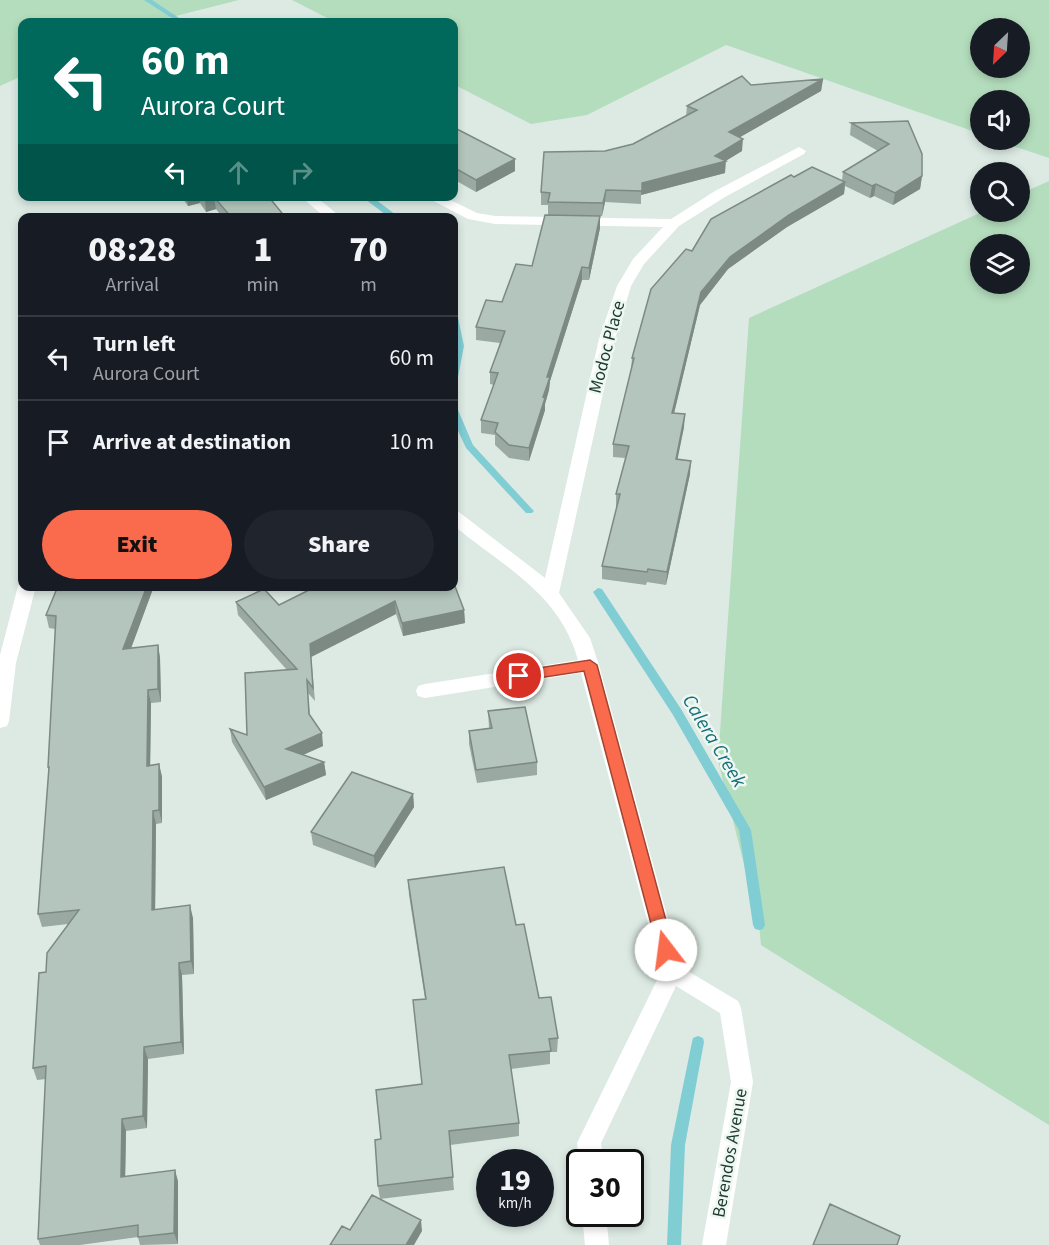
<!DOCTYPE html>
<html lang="en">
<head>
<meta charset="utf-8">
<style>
  body { margin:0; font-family:"Source Sans 3",sans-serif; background:#20242c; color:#f1f3f6; height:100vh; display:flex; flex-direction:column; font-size:22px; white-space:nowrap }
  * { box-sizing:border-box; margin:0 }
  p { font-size:20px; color:#9ea1a6 }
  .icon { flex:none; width:33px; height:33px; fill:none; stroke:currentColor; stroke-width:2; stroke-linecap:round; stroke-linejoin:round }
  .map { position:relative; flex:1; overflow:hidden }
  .drawer { position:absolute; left:18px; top:213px; width:440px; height:378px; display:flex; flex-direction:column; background:#171b24; border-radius:12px; box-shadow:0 3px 9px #0003 }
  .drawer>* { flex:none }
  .hud { position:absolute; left:18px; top:18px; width:440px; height:183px; border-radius:12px; box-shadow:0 3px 9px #0003; background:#00695c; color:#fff; overflow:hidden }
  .needle { width:39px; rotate:205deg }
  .tools { position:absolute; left:970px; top:18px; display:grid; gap:12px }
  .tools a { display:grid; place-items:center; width:60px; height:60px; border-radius:50%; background:#171b24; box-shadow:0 3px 9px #0003; font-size:30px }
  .speed { position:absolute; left:476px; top:1149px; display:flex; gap:12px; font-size:30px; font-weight:700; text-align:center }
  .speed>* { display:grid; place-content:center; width:78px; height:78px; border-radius:50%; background:#171b24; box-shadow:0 3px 9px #0003; line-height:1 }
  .speed small { font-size:15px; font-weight:400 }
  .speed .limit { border:3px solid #111; border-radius:9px; background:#fff; color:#111 }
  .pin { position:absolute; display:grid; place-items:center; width:51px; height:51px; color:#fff; margin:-26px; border:3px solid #fff; border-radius:50%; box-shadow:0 2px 6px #0007 }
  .me { position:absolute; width:66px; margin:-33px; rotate:345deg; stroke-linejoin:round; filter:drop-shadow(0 0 4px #0008) }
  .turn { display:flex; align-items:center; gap:21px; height:126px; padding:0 24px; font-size:27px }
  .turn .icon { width:78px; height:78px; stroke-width:2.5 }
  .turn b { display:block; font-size:42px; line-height:51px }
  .lanes { display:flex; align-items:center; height:57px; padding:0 24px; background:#0003; justify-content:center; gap:30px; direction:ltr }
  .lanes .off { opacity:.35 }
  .eta { display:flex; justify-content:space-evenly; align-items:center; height:102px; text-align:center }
  .eta b { font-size:36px; font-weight:800; line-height:42px }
  .cta { display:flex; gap:12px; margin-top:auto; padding:12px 24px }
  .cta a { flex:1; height:69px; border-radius:36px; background:#fa6a4c; color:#111; font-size:24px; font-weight:800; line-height:69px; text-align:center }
  .cta a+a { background:#20242c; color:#f1f3f6 }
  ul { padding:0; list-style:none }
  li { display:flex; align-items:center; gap:18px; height:84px; padding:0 24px; border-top:2px solid #363941 }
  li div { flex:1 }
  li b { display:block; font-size:22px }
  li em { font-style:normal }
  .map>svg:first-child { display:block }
  .green { fill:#b4ddbd; fill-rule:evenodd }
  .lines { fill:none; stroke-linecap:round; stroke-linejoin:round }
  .stream { fill:#81cdd4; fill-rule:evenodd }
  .minor { fill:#fff; fill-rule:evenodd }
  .wall { fill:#9aa9a2 }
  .shaded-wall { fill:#7d8a84 }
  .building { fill:#b3c5bc; stroke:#7d8a84; stroke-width:1.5 }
  .route { fill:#fa6a4c; stroke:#a24531; stroke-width:1.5 }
  .labels { text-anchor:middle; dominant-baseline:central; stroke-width:5; stroke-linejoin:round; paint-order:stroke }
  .street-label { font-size:18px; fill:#1e3b31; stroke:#eef7f2 }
  .water-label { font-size:20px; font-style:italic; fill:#166f79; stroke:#eef7f2 }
</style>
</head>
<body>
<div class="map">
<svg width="1049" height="1245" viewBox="0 0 1049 1245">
  <rect width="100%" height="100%" fill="#ddeae4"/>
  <!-- green -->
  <path class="green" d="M0,0H239L152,22H22V76L0,86Z
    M292,0H1049V158L995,140H1020V100H981V134L726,45L587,115L531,124L453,84V22H335ZM981,28H1020V68H981Z
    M1049,181V1125L761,945L759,924L718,761L749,318L982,212H1020V194ZM981,244H1020V284H981Z"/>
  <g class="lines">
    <!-- stream -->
    <path class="stream" d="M144,0H152L185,22H178Z
      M361,196H371L400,218H390Z
      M453,310L457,313L464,346L458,377L453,380V357L456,346L453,334Z
      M453,407L458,410L473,445L532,509L534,511L532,513H526L466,448L453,420Z
      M598,588L602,589L681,709L751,830L765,925L763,929L759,930L755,929L753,925L739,830L673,715L593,592Z
      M698,1036L703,1038L704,1042L685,1145L681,1245H667L671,1145L692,1042L693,1038Z"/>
    <!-- minor -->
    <path class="minor" d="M799,147L806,151L804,154L725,197L679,226L644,264L631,286L615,339L559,593L590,638L599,665L681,967L738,1001L741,1008L753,1082L726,1245H702L731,1082L720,1013L676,986L601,1143L603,1162H579L577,1143L661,972L581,673L425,698L418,696L416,691L418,686L425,684L578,660C560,593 502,566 453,525V510L459,512L545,578L599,339L617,286L633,259L663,227L495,224L468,219L424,196H442L477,213L495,216L671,219L715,191Z
      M300,196H315L342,218H326Z
      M22,581V586H36L16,663L9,721L7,726L0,728V655L18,586Z
      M582,1214H606L609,1245H585Z"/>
  </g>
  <!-- wall -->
  <path class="wall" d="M823,79L821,91L740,137L742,151L725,161V173L641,195V204L605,202L602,216L548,215V205H541V192L605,151L633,144L686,116L687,106L751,85Z
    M908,121L922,176L920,189L893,205L874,196L870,198L845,186L844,194L787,227L728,269L700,305L674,413L684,427L677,459L690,474L666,585L647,582L646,585L602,579V566L617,507H616V494L625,458L613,457V444L631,370L632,358L692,251L794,177L842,180L843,172L878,151L850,135L851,123Z
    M453,127L515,171L476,192L453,179Z
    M181,196H268L286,218H223L216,209L206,212L200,203L188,206Z
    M600,216V228L589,280H582L550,381L549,390L545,404V410L529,461L509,458L495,445V435L481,433V420L494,385L490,384V372L500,343L476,340V327L502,302Z
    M154,586L131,648L158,645L160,658L161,702L151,703L150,765L159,764L162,777V823L156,824L155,909L193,918L194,974L182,975L184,1054L148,1059L147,1128L126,1131L125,1176L178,1181V1244L140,1245L138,1237L80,1245H40L38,1239L46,1079L37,1080L33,1068L46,972L68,924L42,927L38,914L49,772L48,767L55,629L49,628L46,615Z
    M317,586L464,610L465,623L403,636L396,614L311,657L315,701L308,693L310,715L323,746L303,755L324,762L326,775L266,800L232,742L230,729L247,735L287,670L238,615L236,602L279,605Z
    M488,711L537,762V775L477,783L469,744V731L489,728Z
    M413,794L414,807L375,868L313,845L311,832Z
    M408,880L516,925L539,998L558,1038L557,1052H550V1064L511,1069L519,1123V1136L450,1145L454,1190L380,1199L378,1186L381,1139L422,1085L425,999L409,895Z"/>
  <!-- shaded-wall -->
  <path class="shaded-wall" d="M823,79L821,91L728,144L729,132Z
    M743,139L742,151L724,162L726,161L725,173L641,195L642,183L715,156Z
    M515,159V171L476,192V180Z
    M922,176L920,189L893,205L895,193Z
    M845,182L844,194L787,227L728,269L700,305L671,426L672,413L701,292L730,257L789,215Z
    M876,184L874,196L870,198L872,186Z
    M606,190L605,202L602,216L603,203Z
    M187,196H199L200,203L188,206Z
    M214,197L216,209L206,212L205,200Z
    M600,216V228L589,280V268Z
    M582,267V280L550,381L549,390L545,404V410L529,461V448L543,397L547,377Z
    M685,414L684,427L675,472L676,459Z
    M691,461L690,474L666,585L667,572Z
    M147,586H154L126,662L123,649Z
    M395,601L396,614L311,657L315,701L310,644Z
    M464,610L465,623L403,636L402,623Z
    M158,645L160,658L161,702L158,689Z
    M148,690L151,703L150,779L147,766Z
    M322,733L323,746L287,762L286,749Z
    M324,762L326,775L266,800L264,787Z
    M159,764L162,777V823L159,810Z
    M413,794L414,807L375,868L374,856Z
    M153,811L156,824L155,922L152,910Z
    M190,905L193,918L194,974L191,961Z
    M179,963L182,975L184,1054L181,1042Z
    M144,1047L148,1059L147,1128L143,1116Z
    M122,1119L126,1131L125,1188L121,1177Z
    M175,1170L178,1181V1244L174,1233Z
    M421,1220L422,1231L414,1245H406Z"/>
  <!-- building -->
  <path class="building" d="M742,76L751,85L823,79L729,132L743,139L715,156L726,161L642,183V191L606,190L603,203L548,202L550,193L541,192L544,152L605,151L633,144L697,110L687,106Z
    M908,121L922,154V176L895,193L876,184L872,186L843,172L889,144L851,123Z
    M453,127L515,159L476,180L453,167Z
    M812,167L845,182L789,215L730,257L701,292L672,413L685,414L676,459L691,461L667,572L648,569L647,572L602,566L620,494H616L629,446L613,444L634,358H632L651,289L686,249L692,251L711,219L791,175L794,177Z
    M202,196H268L286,218H232L214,197L205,200Z
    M545,215L600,216L589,268L582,267L547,377H550L543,397L545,398L529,448L509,445L495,432L498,423L481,420L498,373L490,372L505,331L476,327L486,300L502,302L516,264L532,266Z
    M453,581L464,610L402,623L395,601L310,644L313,688L307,680L309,714L322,733L286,749L324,762L264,787L230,729L247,735L245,673L297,669L236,602L264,589L279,605L317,586H453Z
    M58,586H147L123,649L158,645V689L148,690L147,766L159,764V810L153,811L152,910L190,905L191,961L179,963L181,1042L144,1047L143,1116L122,1119L121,1177L175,1170L174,1233L138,1237V1225L38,1239L46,1066L33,1068L39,973L46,972L47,953L79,910L38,914L49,767H48L56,616L46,615Z
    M525,707L537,762L476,770L469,731L492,728L488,711Z
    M352,772L413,794L374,856L311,832Z
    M504,867L516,925L524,924L539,998L551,997L558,1038L549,1039L551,1051L509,1055L519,1123L449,1131L453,1177L378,1186L375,1140L381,1139L376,1090L422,1084L413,1000L426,999L408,880Z
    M372,1195L421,1220L406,1245H330L342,1226L350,1230Z
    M830,1204L900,1236L897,1245H813Z"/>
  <!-- route -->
  <path class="route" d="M590,660L597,665L674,950L672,955L666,957L660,955L658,950L584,671L519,681L512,676L519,671Z"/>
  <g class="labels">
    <!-- street labels -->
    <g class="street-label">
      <text transform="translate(607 347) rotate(-75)">Modoc Place</text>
      <text transform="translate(730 1153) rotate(-80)">Berendos Avenue</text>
    </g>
    <!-- water labels -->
    <g class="water-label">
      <text transform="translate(714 741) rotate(59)">Calera Creek</text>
    </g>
  </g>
</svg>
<div class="tools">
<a><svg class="needle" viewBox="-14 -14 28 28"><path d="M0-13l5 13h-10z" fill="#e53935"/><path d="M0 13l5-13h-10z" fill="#9ea1a6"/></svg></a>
<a><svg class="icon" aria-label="sound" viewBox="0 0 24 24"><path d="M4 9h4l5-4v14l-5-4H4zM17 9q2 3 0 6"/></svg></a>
<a><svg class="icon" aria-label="search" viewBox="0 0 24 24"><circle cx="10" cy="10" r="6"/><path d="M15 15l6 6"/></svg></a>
<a><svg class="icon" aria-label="layers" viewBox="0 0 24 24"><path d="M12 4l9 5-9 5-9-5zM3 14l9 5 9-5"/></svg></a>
</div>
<div class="speed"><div>19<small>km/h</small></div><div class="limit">30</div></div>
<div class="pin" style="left:519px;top:676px;background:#d93025"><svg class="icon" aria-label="arrive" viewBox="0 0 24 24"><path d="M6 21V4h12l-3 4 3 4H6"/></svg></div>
<svg class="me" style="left:666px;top:950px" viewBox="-20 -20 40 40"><circle r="19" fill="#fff"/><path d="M0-13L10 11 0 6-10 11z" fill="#fa6a4c"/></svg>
<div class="hud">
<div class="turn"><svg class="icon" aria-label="left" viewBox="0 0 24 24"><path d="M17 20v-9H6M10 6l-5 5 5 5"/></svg><div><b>60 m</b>Aurora Court</div></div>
<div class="lanes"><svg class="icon" aria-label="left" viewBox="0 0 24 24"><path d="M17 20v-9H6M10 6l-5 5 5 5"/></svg><svg class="icon off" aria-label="ahead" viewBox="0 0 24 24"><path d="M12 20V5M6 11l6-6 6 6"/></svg><svg class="icon off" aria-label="right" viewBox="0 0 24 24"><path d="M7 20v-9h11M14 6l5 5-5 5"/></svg></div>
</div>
<section class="drawer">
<div class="eta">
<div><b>08:28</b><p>Arrival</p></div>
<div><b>1</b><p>min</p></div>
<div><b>70</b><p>m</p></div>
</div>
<ul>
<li><svg class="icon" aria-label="left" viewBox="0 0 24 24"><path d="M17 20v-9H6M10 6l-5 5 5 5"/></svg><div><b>Turn left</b><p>Aurora Court</p></div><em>60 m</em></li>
<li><svg class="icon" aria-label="arrive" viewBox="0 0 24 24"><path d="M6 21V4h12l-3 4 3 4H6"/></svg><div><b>Arrive at destination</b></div><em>10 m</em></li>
</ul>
<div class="cta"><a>Exit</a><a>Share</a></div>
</section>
</div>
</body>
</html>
